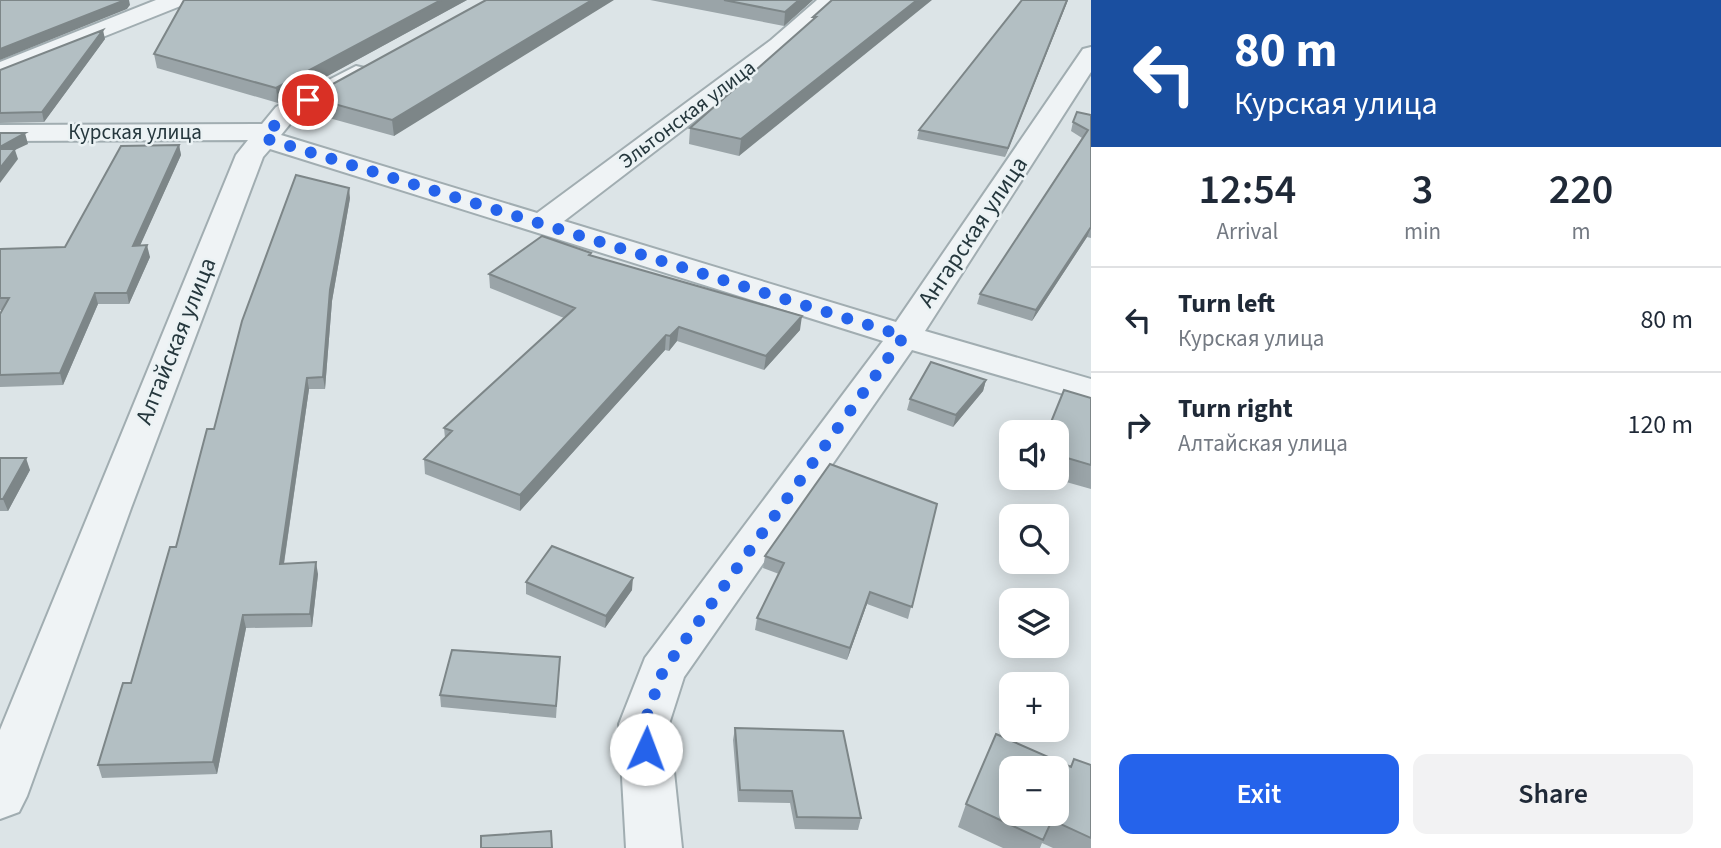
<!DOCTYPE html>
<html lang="en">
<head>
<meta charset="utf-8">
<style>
  body { margin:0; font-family:"Source Sans 3",sans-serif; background:#f2f2f3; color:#1f2937; height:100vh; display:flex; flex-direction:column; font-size:26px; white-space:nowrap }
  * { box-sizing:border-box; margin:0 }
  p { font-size:23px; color:#747a83 }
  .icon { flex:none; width:38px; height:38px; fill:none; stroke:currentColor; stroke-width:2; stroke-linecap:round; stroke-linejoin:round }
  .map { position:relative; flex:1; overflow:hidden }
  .side { display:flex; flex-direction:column; background:#fff; width:630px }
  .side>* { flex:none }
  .top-card { background:#1a4fa0; color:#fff; overflow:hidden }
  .tools { position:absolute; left:999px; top:420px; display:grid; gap:14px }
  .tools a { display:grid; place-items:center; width:70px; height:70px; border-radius:14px; background:#fff; box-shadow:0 4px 18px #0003; font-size:35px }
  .pin { position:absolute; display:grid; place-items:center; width:60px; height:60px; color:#fff; margin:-30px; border:4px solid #fff; border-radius:50%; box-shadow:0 2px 7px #0007 }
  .me { position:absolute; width:77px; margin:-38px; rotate:2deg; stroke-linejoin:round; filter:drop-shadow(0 0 5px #0008) }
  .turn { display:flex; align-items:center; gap:24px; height:147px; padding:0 28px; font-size:32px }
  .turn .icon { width:91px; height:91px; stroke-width:2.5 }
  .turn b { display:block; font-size:49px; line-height:60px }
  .eta { display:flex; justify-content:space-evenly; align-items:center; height:119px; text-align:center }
  .eta b { font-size:42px; font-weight:600; line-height:49px }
  .button { display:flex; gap:14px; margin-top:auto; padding:14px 28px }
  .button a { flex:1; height:80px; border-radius:14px; background:#2563eb; color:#fff; font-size:28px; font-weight:600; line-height:80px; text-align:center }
  .button a+a { background:#f2f2f3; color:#1f2937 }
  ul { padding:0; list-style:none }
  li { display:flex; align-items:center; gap:21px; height:105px; padding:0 28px; border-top:2px solid #e0e1e3 }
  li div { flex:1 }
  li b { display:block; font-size:26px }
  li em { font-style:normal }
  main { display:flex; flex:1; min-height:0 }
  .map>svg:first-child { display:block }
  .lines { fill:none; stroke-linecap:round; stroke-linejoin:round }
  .minor-casing { stroke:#a1adb1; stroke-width:4 }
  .minor { fill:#eff3f5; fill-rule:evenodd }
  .wall { fill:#9aa4a8 }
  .shaded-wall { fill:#7d8688 }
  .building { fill:#b3bfc3; stroke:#7d8688; stroke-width:2; fill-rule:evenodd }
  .route { stroke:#2563eb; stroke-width:12; stroke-dasharray:0 21.6 }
  .labels { text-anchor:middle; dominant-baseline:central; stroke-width:5; stroke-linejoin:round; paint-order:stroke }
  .far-street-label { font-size:21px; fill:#25373d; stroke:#ebf2f4 }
  .street-label { font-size:24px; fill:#25373d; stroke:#ebf2f4 }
</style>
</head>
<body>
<main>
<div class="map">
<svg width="1091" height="848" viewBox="0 0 1091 848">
  <rect width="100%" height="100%" fill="#dce4e7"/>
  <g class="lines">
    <!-- minor casing -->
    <g class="minor-casing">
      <path id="minor" d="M156,0H186L183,5L0,78V62Z
        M817,0H841L787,50L564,221L896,322L1083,49L1091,47V72L925,331L1091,379V402L912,350L684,677L669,724L682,848H626L619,724L645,658L883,341L270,149L263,157L131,508L27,796L19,812L0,819V730L236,155L248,140L0,141V125L262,124L276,107L356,66L365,68L368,73L365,78L294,119L281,135L537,213L771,40Z"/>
    </g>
    <!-- minor -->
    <use href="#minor" class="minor"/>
  </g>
  <!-- wall -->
  <path class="wall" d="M184,0H467L278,103L157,68L154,54Z
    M486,0L394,136L311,113L309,97Z
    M650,0H813L784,26Z
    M832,0L739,156L689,144L690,128L813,20V17Z
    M1068,0L1005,157L917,139L919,130Z
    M105,39L44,122L0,123V70Z
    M1091,115V238L1087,237L1032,321L977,304L980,294L1082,138L1071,131L1073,122Z
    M179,145L181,155L140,245L150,257L129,304H98L63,385L0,387V314L2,310H0V249L65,247Z
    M350,198L332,301L325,389H309L284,564L318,574L312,627L246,628L217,774L102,778L98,765L131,683L214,429Z
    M591,253V255L800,330L764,370L677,341L669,351L665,350L520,511L425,474L424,459L445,438L444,428L564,318L490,288L489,274Z
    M986,380L983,391L953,427L907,410L910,399Z
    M1091,398V489L1052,478H1057V432Z
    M0,458L30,470L8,511H0Z
    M937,504L908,619L867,604L847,660L755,630L757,618L779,574L763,568L765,556Z
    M526,582L632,590L605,628L526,594Z
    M560,657L556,718L441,707L440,695Z
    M735,728L861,818L858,830L795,829L790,803L738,802L733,740Z
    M1091,765V848H1053L1042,843L1040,848H1003L958,827L966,804L1071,767Z"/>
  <!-- shaded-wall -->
  <path class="shaded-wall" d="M125,0H129L130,5L127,9L0,60V49Z
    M441,0H467L278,103L276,88Z
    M592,0H614L394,136L392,120Z
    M799,0H813L784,26L785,12Z
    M917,0H932L739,156L741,139Z
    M1067,0H1068L1005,157L1008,148Z
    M103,30L105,39L44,122L42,112Z
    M25,133L28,144L15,150L18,159L0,183V147Z
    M179,145L181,155L135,257L133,246Z
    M349,188L350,198L332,301L325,389L323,377L330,290Z
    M1091,227L1087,237L1032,321L1036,310Z
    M147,245L150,257L129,304L127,293Z
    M95,293L98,304L63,385L60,373Z
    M802,316L800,330L764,370L766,356Z
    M679,327L677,341L669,351L670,336Z
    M666,335L665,350L520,511V495Z
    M307,378L309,389L282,576L280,564Z
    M986,380L983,391L953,427L956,415Z
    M26,458L30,470L8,511L3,499Z
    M316,562L318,574L312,627L310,614Z
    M633,578L632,590L605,628L606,616Z
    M870,592L867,604L847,660L850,648Z
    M243,615L246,628L217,774L213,762Z"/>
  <!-- building -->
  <path class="building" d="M0,0H125L0,49Z
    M184,0H441L276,88L154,54Z
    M486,0H592L392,120L309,97Z
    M724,0H799L785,12Z
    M832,0H917L741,139L690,128L816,17H813Z
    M1022,0H1067L1008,148L919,130Z
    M103,30L42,112L0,113V70Z
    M1077,112L1091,115V227L1036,310L980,294L1088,130L1073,122Z
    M0,133H25L0,147Z
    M179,145L133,246L147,245L127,293H95L60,373L0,375V314L9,298H0V249L65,247L121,146Z
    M0,149H15L0,168Z
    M296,175L349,188L330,290L323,377L307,378L280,564L316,562L310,614L243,615L213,762L98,765L123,683H131L170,547H176L207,429H214L242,321Z
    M542,236L591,253L589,255L802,316L766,356L679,327L670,336L666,335L520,495L424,459L452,431L444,428L575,308L489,274Z
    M931,362L986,380L956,415L910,399Z
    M1064,390L1091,398V465L1057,455V432H1047Z
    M0,458H26L3,499H0Z
    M830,464L937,504L912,607L870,592L850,648L757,618L784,563L765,556Z
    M552,546L633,578L606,616L526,582Z
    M452,650L560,657L556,706L440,695Z
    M735,728L843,731L861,818L797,817L792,791L740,790Z
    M996,734L1071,767L1074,759L1091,765V838L1052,820L1043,840L966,804ZM1012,768H1057V814H1012Z
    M551,831L552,848H481V836Z"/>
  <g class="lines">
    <!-- route -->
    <path class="route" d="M308,100L285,113L264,138L904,336L663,671L644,724L646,749"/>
  </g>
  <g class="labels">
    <!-- far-street labels -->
    <g class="far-street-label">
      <text transform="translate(687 114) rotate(-37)">Эльтонская улица</text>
      <text x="135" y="132">Курская улица</text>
    </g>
    <!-- street labels -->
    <g class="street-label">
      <text transform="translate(973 232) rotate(-56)">Ангарская улица</text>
      <text transform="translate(176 341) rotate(-68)">Алтайская улица</text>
    </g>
  </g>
</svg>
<div class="tools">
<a><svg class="icon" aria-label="sound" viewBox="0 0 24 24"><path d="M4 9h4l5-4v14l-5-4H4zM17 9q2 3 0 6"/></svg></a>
<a><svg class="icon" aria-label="search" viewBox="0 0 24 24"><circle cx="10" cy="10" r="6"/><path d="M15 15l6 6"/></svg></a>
<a><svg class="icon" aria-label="layers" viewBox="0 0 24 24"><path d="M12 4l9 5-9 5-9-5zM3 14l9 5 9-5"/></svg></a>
<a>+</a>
<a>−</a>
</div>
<div class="pin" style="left:308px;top:100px;background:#d93025"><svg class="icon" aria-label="arrive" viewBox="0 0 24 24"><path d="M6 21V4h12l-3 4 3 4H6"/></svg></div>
<svg class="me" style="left:646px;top:749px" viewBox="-20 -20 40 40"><circle r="19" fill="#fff"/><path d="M0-13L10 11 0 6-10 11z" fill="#2563eb"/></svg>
</div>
<section class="side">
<div class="top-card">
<div class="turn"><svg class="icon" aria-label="left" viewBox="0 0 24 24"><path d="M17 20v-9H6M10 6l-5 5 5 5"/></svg><div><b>80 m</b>Курская улица</div></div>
</div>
<div class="eta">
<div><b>12:54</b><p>Arrival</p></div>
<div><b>3</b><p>min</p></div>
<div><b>220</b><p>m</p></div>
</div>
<ul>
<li><svg class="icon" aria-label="left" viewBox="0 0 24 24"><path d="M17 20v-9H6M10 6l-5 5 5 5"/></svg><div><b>Turn left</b><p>Курская улица</p></div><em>80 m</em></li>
<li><svg class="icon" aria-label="right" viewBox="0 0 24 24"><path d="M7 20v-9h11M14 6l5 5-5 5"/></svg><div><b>Turn right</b><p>Алтайская улица</p></div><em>120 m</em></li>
</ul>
<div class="button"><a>Exit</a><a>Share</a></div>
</section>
</main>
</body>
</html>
